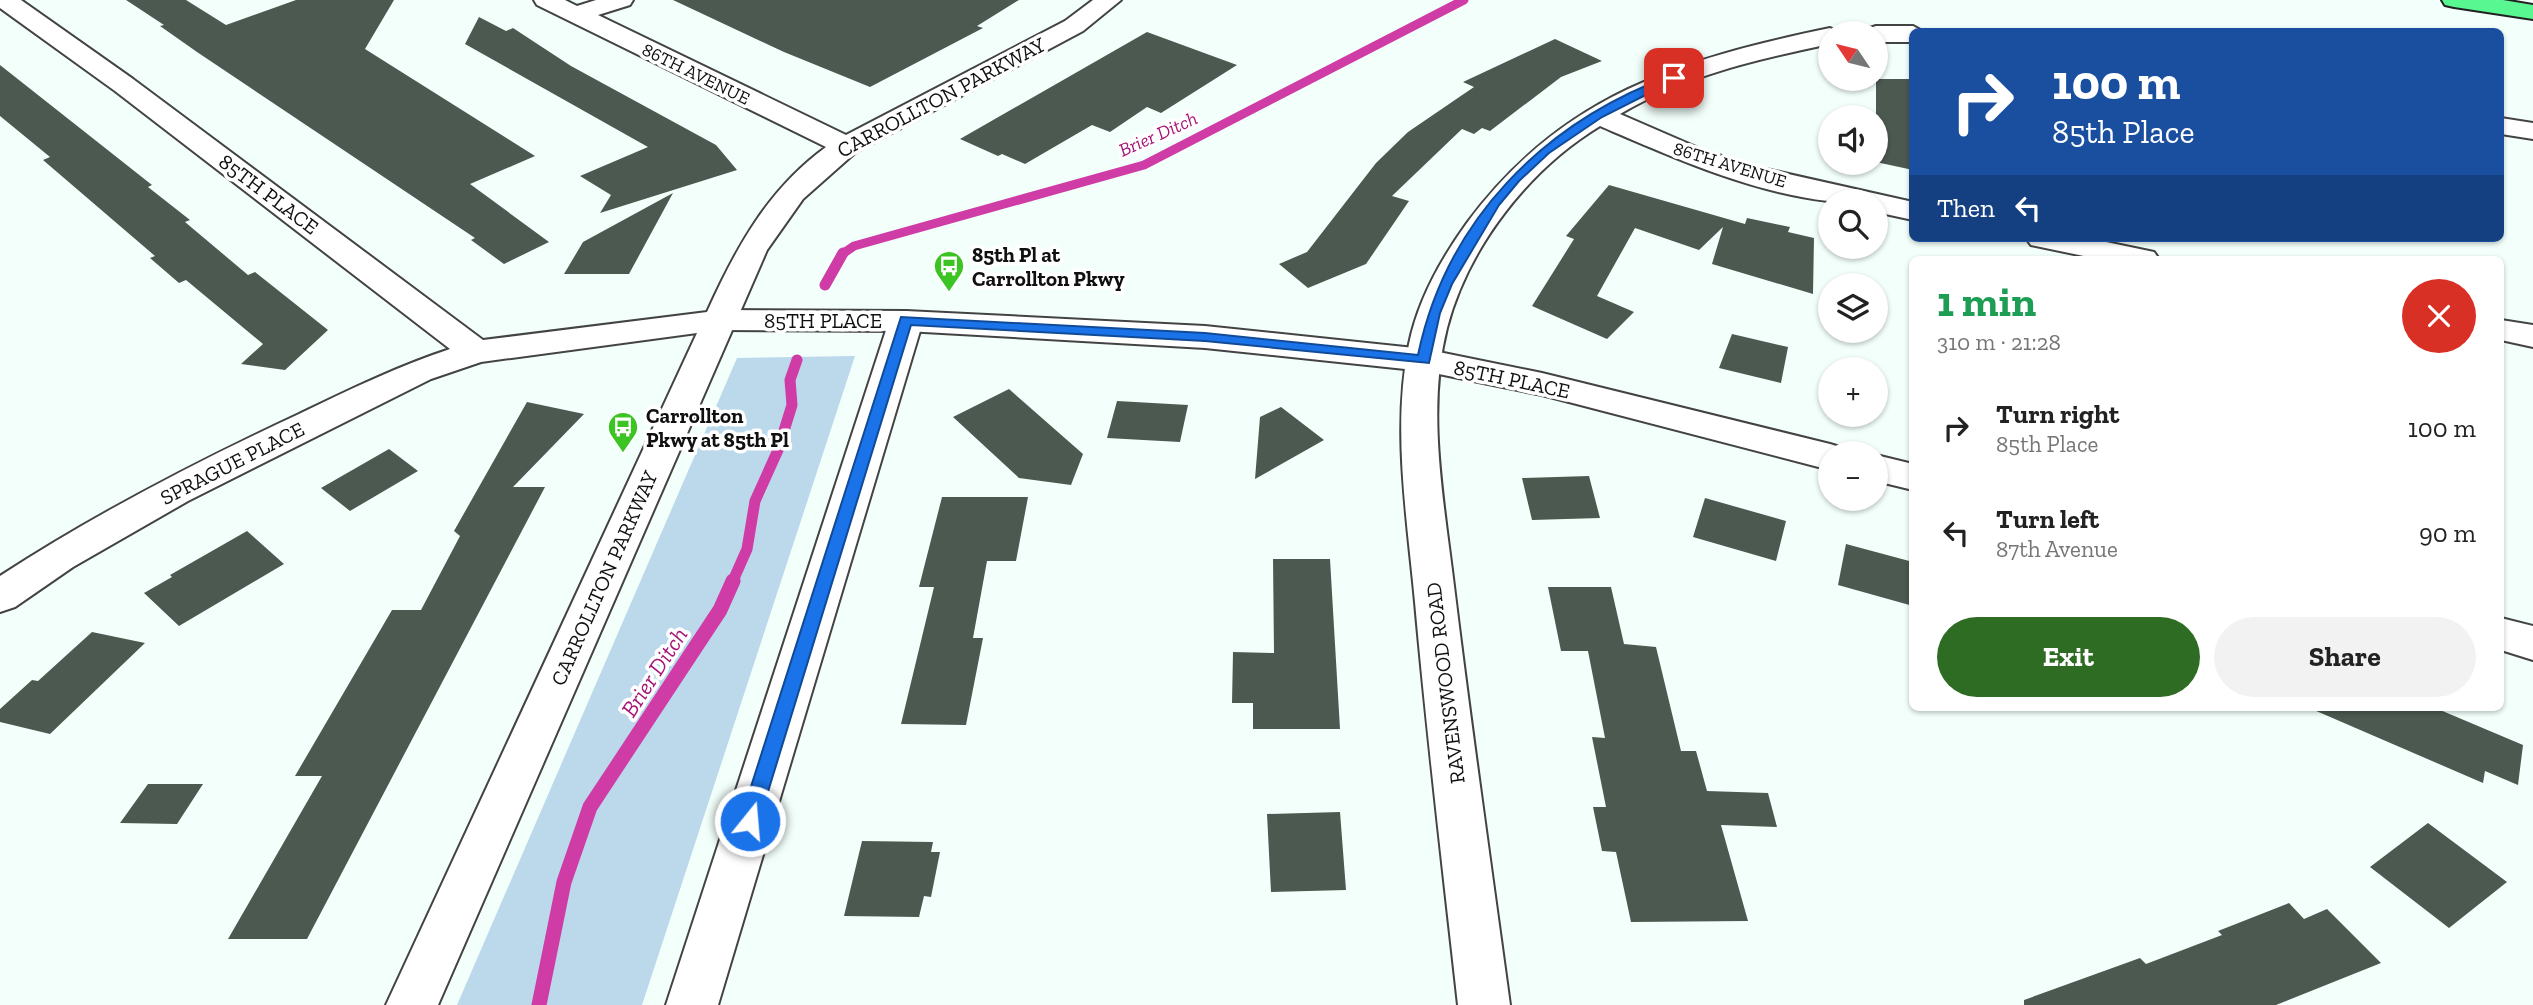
<!DOCTYPE html>
<html lang="en">
<head>
<meta charset="utf-8">
<style>
  body { margin:0; font-family:"Zilla Slab",serif; background:#f2f2f2; color:#222; height:100vh; display:flex; flex-direction:column; font-size:26px; white-space:nowrap }
  * { box-sizing:border-box; margin:0 }
  p { font-size:23px; color:#767676 }
  .icon { flex:none; width:38px; height:38px; fill:none; stroke:currentColor; stroke-width:2; stroke-linecap:round; stroke-linejoin:round }
  .map { position:relative; flex:1; overflow:hidden }
  .details { position:absolute; left:1909px; top:256px; width:595px; height:455px; display:flex; flex-direction:column; background:#fff; border-radius:10px; box-shadow:0 2px 5px #0004 }
  .details>* { flex:none }
  .guide { position:absolute; left:1909px; top:28px; width:595px; height:214px; border-radius:10px; box-shadow:0 2px 5px #0004; background:#1a4fa0; color:#fff; overflow:hidden }
  .needle { width:46px; rotate:305deg }
  .tools { position:absolute; left:1818px; top:21px; display:grid; gap:14px }
  .tools a { display:grid; place-items:center; width:70px; height:70px; border-radius:50%; background:#fff; box-shadow:0 2px 5px #0004; font-size:35px }
  .pin { position:absolute; display:grid; place-items:center; width:60px; height:60px; color:#fff; margin:-30px; border-radius:14px; box-shadow:0 4px 10px #0006 }
  .me { position:absolute; width:77px; margin:-38px; rotate:17deg; stroke-linejoin:round; filter:drop-shadow(0 0 5px #0008) }
  .turn { display:flex; align-items:center; gap:24px; height:147px; padding:0 28px; font-size:32px }
  .turn .icon { width:91px; height:91px; stroke-width:2.5 }
  .turn b { display:block; font-size:49px; line-height:60px }
  .then { display:flex; align-items:center; height:66px; padding:0 28px; background:#0003; gap:14px; font-size:26px }
  .round { display:grid; place-items:center; flex:none; width:74px; height:74px; border-radius:37px; background:#f2f2f2 }
  .summary { display:flex; align-items:center; justify-content:space-between; height:119px; padding:0 28px }
  h1 { font-size:42px; font-weight:800; line-height:52px; color:#1e9e55 }
  .button { display:flex; gap:14px; margin-top:auto; padding:14px 28px }
  .button a { flex:1; height:80px; border-radius:42px; background:#2e6b23; color:#fff; font-size:28px; font-weight:800; line-height:80px; text-align:center }
  .button a+a { background:#f2f2f2; color:#222 }
  ul { padding:0; list-style:none }
  li { display:flex; align-items:center; gap:21px; height:105px; padding:0 28px }
  li div { flex:1 }
  li b { display:block; font-size:26px }
  li em { font-style:normal }
  .map>svg:first-child { display:block }
  .green { fill:#bbd9eb }
  .lines { fill:none; stroke-linecap:round; stroke-linejoin:round }
  .stream-far2 { stroke:#d03ca5; stroke-width:9 }
  .stream-far1 { stroke:#d03ca5; stroke-width:11 }
  .stream { stroke:#d03ca5; stroke-width:15 }
  .building { fill:#4c5950 }
  .minor-casing { stroke:#434343; stroke-width:4 }
  .tertiary-casing { stroke:#434343; stroke-width:4 }
  .motorway-casing { stroke:#212121; stroke-width:4 }
  .minor { fill:#fff; fill-rule:evenodd }
  .tertiary { fill:#fff; fill-rule:evenodd }
  .motorway { fill:#59f791; fill-rule:evenodd }
  .route { fill:#1a73e8; stroke:#114b97; stroke-width:2 }
  .labels { text-anchor:middle; dominant-baseline:central; stroke-width:7; stroke-linejoin:round; paint-order:stroke }
  .far-street-label { font-size:18px; fill:#101010; stroke:#fff }
  .far-water-label { font-size:19px; font-style:italic; fill:#a61576; stroke:#fff }
  .street-label { font-size:21px; fill:#101010; stroke:#fff }
  .poi-label { font-size:21px; font-weight:bold; fill:#101010; stroke:#fff; text-anchor:start }
  .water-label { font-size:23px; font-style:italic; fill:#a61576; stroke:#fff }
</style>
</head>
<body>
<div class="map">
<svg width="2533" height="1005" viewBox="0 0 2533 1005">
  <rect width="100%" height="100%" fill="#f3fffb"/>
  <!-- green -->
  <path class="green" d="M855,356L642,1005H457L737,358Z"/>
  <g class="lines">
    <!-- stream-far2 -->
    <path class="stream-far2" d="M841,255L854,246L1144,165L1464,0"/>
    <!-- stream-far1 -->
    <path class="stream-far1" d="M825,285L843,253
      M732,583L747,549L755,501L778,450L792,405L790,380L797,360"/>
    <!-- stream -->
    <path class="stream" d="M539,1005L564,882L590,807L720,610L733,581"/>
  </g>
  <!-- building -->
  <path class="building" d="M126,0H186L226,25L296,0H394L365,49L535,156L470,184L549,242L504,264L471,240L475,238L197,52L160,26L164,25Z
    M673,0H1019L977,26L983,28L870,87L784,52Z
    M479,17L506,31L513,28L571,66L716,145L737,170L600,213L611,195L580,176L648,147L465,44Z
    M1147,32L1237,65L1161,113L1147,107L1110,132L1092,125L1025,164L1002,154L998,156L960,139Z
    M1555,39L1602,61L1561,77L1490,131L1482,128L1474,134L1462,129L1392,196L1409,201L1366,264L1308,288L1279,264L1307,252L1376,163L1408,132L1474,87L1463,82Z
    M0,65L152,185L148,187L190,220L185,222L248,275L255,272L328,330L285,370L241,364L263,344L186,280L179,283L150,258L155,256L43,160L50,157L0,116Z
    M1876,79H1913V170L1876,162Z
    M1609,185L1745,224L1747,218L1790,227L1788,232L1814,238L1813,294L1712,264L1723,227L1699,250L1635,228L1597,296L1634,312L1607,339L1532,306L1574,239L1566,236Z
    M673,193L629,274H564L583,242Z
    M1732,334L1788,347L1781,383L1719,368Z
    M1009,389L1083,454L1071,485L1019,478L953,417Z
    M1117,401L1188,405L1180,442L1107,438Z
    M527,402L584,414L513,487H545L307,939H228L322,776H295L392,610H421L460,536L454,531Z
    M1281,407L1324,440L1255,479L1260,417Z
    M389,449L418,471L350,511L321,488Z
    M1589,476L1600,518L1532,520L1522,478Z
    M942,497H1028L1016,561H987L973,638H983L966,725L901,724L934,587H919Z
    M1705,498L1786,521L1776,561L1693,537Z
    M247,531L284,564L179,626L144,593L172,577L170,575Z
    M1846,544L1913,562V606L1838,585Z
    M1273,559H1330L1340,729H1253V703H1232L1233,652L1274,653Z
    M1548,587H1611L1624,644L1656,647L1681,751H1696L1707,791L1768,793L1777,827L1721,825L1748,921L1631,922L1616,852L1602,851L1593,807H1606L1592,737L1605,738L1588,651H1561Z
    M92,632L145,643L50,734L0,722V709L32,680L38,681Z
    M2307,707H2433L2523,745L2518,785L2485,771L2483,783Z
    M148,784H203L177,824L120,823Z
    M1340,812L1346,890L1271,892L1267,814Z
    M2428,823L2507,882L2449,928L2370,867Z
    M862,841L933,842L931,852H940L931,897L924,896L919,917L844,916Z
    M2289,903L2304,919L2327,909L2381,963L2276,1005H2024V1000L2140,958L2146,964L2222,935L2218,931Z"/>
  <g class="lines">
    <!-- minor casing -->
    <g class="minor-casing">
      <path id="minor" d="M0,0H21L133,79L483,340L707,312C736,248 768,189 826,147L537,5L534,0H565L577,6L596,0H633L630,5L598,15L846,135L1065,21L1093,0H1121L1083,31L856,152L803,199L767,250L438,1005H386L697,333L481,362L431,379L188,501L73,567L15,607L0,612V576C95,514 196,462 299,414C349,390 398,366 450,349L115,91L0,8Z
        M1876,26H1913L1924,32H1913V42H1876V33H1864L1867,29Z
        M1830,28L1841,33H1830V44C1758,59 1684,76 1620,114L1703,150L1753,166L1913,202V220L1876,212V201C1861,201 1843,203 1828,201C1750,192 1672,157 1600,126C1529,169 1468,247 1447,328C1426,411 1444,502 1454,586C1471,726 1491,865 1510,1005H1458C1443,871 1427,736 1415,602C1407,517 1392,428 1409,344C1418,300 1441,259 1467,223C1561,95 1681,59 1830,28Z
        M2501,118L2533,123V139L2501,134Z
        M2026,238H2087L2154,252L2159,259H2098L2031,245Z
        M906,311L918,314L923,321L718,1005H666L889,321L894,314Z
        M2501,320L2533,325V347L2501,340Z"/>
    </g>
    <!-- tertiary casing -->
    <g class="tertiary-casing">
      <path id="tertiary" d="M721,310L906,311L1205,326L1424,349L1542,373L1830,444L1843,448L1846,453H1830V470L1542,395L1424,371L1205,348L906,331L721,330L709,327L704,320L709,313Z
        M1876,455L1913,464V490L1876,481Z
        M2501,618L2533,626V660L2501,650Z"/>
    </g>
    <!-- motorway casing -->
    <g class="motorway-casing">
      <path id="motorway" d="M2442,0H2503L2533,5V19L2454,7L2445,5Z"/>
    </g>
    <!-- minor -->
    <use href="#minor" class="minor"/>
    <!-- tertiary -->
    <use href="#tertiary" class="tertiary"/>
    <!-- motorway -->
    <use href="#motorway" class="motorway"/>
  </g>
  <!-- route -->
  <path class="route" d="M1670,76L1679,78L1602,117L1549,153L1519,181L1499,205L1452,284L1440,313L1429,363L1205,341L911,325L759,821L757,827L750,829L743,827L740,821L901,317L1205,333L1418,355C1446,221 1543,123 1670,76Z"/>
  <!-- icons -->
  <defs>
    <g id="bus-pin" transform="scale(1.575)"><path d="M0 17L-7.5 6A9.5 9.5 0 1 1 7.5 6Z" fill="#3cc424" stroke="#fff"/><path d="M-5-6H5V4H4V6H2V4H-2V6H-4V4H-5ZM-3.5-4V0h7V-4ZM-3.5 1.2v1.5H-2V1.2ZM2 1.2v1.5H3.5V1.2Z" fill="#fff"/></g>
  </defs>
  <g fill-rule="evenodd">
    <use href="#bus-pin" x="949" y="266"/>
    <use href="#bus-pin" x="623" y="427"/>
  </g>
  <g class="labels">
    <!-- far-street labels -->
    <g class="far-street-label">
      <text transform="translate(696 74) rotate(26)">86TH AVENUE</text>
      <text transform="translate(1730 165) rotate(17)">86TH AVENUE</text>
    </g>
    <!-- far-water labels -->
    <g class="far-water-label">
      <text transform="translate(1158 134) rotate(-24)">Brier Ditch</text>
    </g>
    <!-- street labels -->
    <g class="street-label">
      <text transform="translate(941 97) rotate(-28)">CARROLLTON PARKWAY</text>
      <text transform="translate(269 194) rotate(37)">85TH PLACE</text>
      <text x="823" y="320">85TH PLACE</text>
      <text transform="translate(1512 379) rotate(12)">85TH PLACE</text>
      <text transform="translate(232 463) rotate(-27)">SPRAGUE PLACE</text>
      <text transform="translate(604 578) rotate(-66)">CARROLLTON PARKWAY</text>
      <text transform="translate(1445 683) rotate(-97)">RAVENSWOOD ROAD</text>
    </g>
    <!-- poi labels -->
    <g class="poi-label">
      <text x="972" y="254">85th Pl at<tspan x="972" dy="24">Carrollton Pkwy</tspan></text>
      <text x="646" y="415">Carrollton<tspan x="646" dy="24">Pkwy at 85th Pl</tspan></text>
    </g>
    <!-- water labels -->
    <g class="water-label">
      <text transform="translate(654 672) rotate(-57)">Brier Ditch</text>
    </g>
  </g>
</svg>
<div class="tools">
<a><svg class="needle" viewBox="-14 -14 28 28"><path d="M0-13l5 13h-10z" fill="#e53935"/><path d="M0 13l5-13h-10z" fill="#767676"/></svg></a>
<a><svg class="icon" aria-label="sound" viewBox="0 0 24 24"><path d="M4 9h4l5-4v14l-5-4H4zM17 9q2 3 0 6"/></svg></a>
<a><svg class="icon" aria-label="search" viewBox="0 0 24 24"><circle cx="10" cy="10" r="6"/><path d="M15 15l6 6"/></svg></a>
<a><svg class="icon" aria-label="layers" viewBox="0 0 24 24"><path d="M12 4l9 5-9 5-9-5zM3 14l9 5 9-5"/></svg></a>
<a>+</a>
<a>−</a>
</div>
<div class="pin" style="left:1674px;top:78px;background:#d93025"><svg class="icon" aria-label="arrive" viewBox="0 0 24 24"><path d="M6 21V4h12l-3 4 3 4H6"/></svg></div>
<svg class="me" style="left:750px;top:821px" viewBox="-20 -20 40 40"><circle r="17" fill="#1a73e8" stroke="#fff" stroke-width="3"/><path d="M0-11L8 9 0 5-8 9z" fill="#fff"/></svg>
<div class="guide">
<div class="turn"><svg class="icon" aria-label="right" viewBox="0 0 24 24"><path d="M7 20v-9h11M14 6l5 5-5 5"/></svg><div><b>100 m</b>85th Place</div></div>
<div class="then">Then<svg class="icon" aria-label="left" viewBox="0 0 24 24"><path d="M17 20v-9H6M10 6l-5 5 5 5"/></svg></div>
</div>
<section class="details">
<div class="summary"><div><h1>1 min</h1><p>310 m · 21:28</p></div><a class="round" style="background:#d93025;color:#fff"><svg class="icon" aria-label="close" viewBox="0 0 24 24"><path d="M6 6l12 12M18 6L6 18"/></svg></a></div>
<ul>
<li><svg class="icon" aria-label="right" viewBox="0 0 24 24"><path d="M7 20v-9h11M14 6l5 5-5 5"/></svg><div><b>Turn right</b><p>85th Place</p></div><em>100 m</em></li>
<li><svg class="icon" aria-label="left" viewBox="0 0 24 24"><path d="M17 20v-9H6M10 6l-5 5 5 5"/></svg><div><b>Turn left</b><p>87th Avenue</p></div><em>90 m</em></li>
</ul>
<div class="button"><a>Exit</a><a>Share</a></div>
</section>
</div>
</body>
</html>
